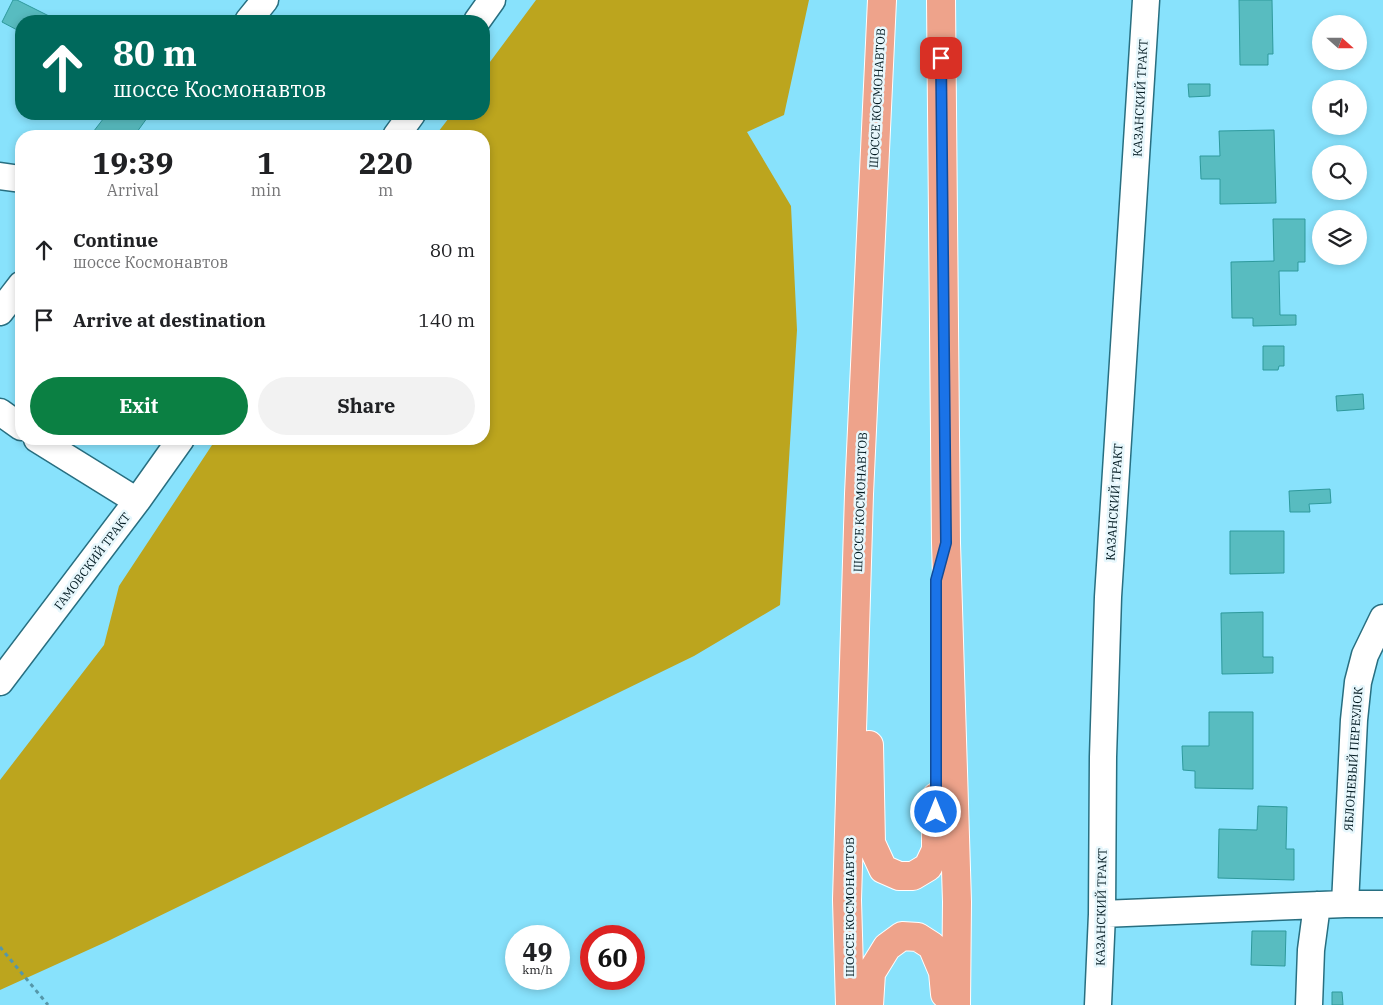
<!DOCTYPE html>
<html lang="en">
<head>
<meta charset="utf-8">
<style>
  body { margin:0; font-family:"IBM Plex Serif",serif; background:#f2f2f2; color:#202124; height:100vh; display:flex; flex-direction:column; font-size:19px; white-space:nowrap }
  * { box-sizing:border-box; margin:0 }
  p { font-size:16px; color:#757577 }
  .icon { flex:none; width:28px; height:28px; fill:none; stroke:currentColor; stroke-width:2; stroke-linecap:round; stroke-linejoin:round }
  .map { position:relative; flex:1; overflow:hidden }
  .side { position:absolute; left:15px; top:130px; width:475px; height:315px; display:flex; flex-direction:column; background:#fff; border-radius:20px; box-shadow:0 2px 8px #0003 }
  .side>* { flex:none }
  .banner { position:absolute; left:15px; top:15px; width:475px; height:105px; border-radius:20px; box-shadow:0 2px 8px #0003; background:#00695c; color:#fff; overflow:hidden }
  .needle { width:32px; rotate:111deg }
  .tools { position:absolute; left:1312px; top:15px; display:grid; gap:10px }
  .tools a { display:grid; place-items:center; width:55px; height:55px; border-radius:50%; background:#fff; box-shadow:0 2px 8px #0003; font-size:25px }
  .speed { position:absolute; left:505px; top:925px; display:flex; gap:10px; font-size:25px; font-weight:700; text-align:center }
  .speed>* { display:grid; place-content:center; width:65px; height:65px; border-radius:50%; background:#fff; box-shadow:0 2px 8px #0003; line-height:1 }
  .speed small { font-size:12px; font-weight:400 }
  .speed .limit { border:8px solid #d22; background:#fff; color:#111 }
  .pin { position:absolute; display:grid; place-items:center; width:42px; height:42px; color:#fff; margin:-21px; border-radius:10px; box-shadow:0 2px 8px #0006 }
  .me { position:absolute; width:55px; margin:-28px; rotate:0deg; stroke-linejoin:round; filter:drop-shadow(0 0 4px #0008) }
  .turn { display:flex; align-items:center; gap:18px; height:105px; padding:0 15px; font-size:22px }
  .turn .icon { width:65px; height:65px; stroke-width:2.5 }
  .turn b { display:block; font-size:35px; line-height:42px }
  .eta { display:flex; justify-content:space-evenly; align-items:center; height:85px; text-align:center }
  .eta b { font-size:30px; font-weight:800; line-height:35px }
  .button { display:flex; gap:10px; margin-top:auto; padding:10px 15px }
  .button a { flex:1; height:58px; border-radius:30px; background:#0b8043; color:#fff; font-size:20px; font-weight:800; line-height:58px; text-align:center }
  .button a+a { background:#f2f2f2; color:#202124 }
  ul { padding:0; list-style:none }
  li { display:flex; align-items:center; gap:15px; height:70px; padding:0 15px }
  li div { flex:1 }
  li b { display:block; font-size:19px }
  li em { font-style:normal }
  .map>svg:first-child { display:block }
  .forest { fill:#bca51e }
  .building { fill:#58bcc0; stroke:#2e999c }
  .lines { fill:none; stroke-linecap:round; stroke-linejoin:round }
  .minor-casing { stroke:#286f81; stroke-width:29 }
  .major-casing { stroke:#fff; stroke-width:30 }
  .path { stroke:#5597aa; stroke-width:3; stroke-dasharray:4 4; stroke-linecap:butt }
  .minor { stroke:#fff; stroke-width:26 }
  .major { stroke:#eea38b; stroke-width:28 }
  .route-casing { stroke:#114b97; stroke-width:12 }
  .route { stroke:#1a73e8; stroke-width:9 }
  .labels { text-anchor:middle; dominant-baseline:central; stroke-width:5; stroke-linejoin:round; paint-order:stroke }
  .street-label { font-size:12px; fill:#001920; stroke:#e7f7fc }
</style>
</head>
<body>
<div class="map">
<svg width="1383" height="1005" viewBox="0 0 1383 1005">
  <rect width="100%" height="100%" fill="#88e2fc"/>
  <!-- forest -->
  <path class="forest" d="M536,0H809L784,115L747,132L791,206L797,330L780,605L694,656L108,941L0,990V780L104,645L119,586L216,439H484V136H435L452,114H484V70Z"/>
  <!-- building -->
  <path class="building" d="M13,0H17L57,20L21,21V32L2,22Z
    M1239,0H1272L1273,54H1268V65H1240Z
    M1188,84H1210V96L1189,97Z
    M107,114H150L134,136H90Z
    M1274,130L1276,203L1220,204V179H1201L1200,156H1220L1219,131Z
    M1273,219H1305V262H1298V271H1279L1280,315H1296V325L1253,326V318H1232L1231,262L1274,261Z
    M1263,346H1284V366H1279L1278,370H1263Z
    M1363,394L1364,409L1337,411L1336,396Z
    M1330,489L1331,503L1309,504L1310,512H1290L1289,491Z
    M1230,531H1284V573L1230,574Z
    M1263,612V657H1273V673L1222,674L1221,613Z
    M1209,712H1253V789L1195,788V771L1183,770L1182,746H1209Z
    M1258,806L1287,807L1286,849H1294V880L1218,878L1219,829L1257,830Z
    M1252,931H1286L1285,966L1251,965Z
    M1332,992H1342L1343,1005H1332Z"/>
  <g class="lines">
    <!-- minor casing -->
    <g class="minor-casing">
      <path id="minor" d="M248,21L265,0
        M477,21L492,0
        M396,136L412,114
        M0,176L21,179
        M0,312L21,285
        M0,412L21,427
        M37,439L137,501
        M0,682L137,501L181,439
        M1345,904L1354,720L1358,682L1365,655L1383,618
        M1102,914L1345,904H1383
        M1098,1005L1102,914L1103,757L1108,597L1146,0
        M1309,1005L1311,950L1317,905"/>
    </g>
    <!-- major casing -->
    <g class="major-casing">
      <path id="major" d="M941,0L946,543L957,902L956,1005
        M869,745L871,843L883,869L899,876H913L928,867L936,850V797
        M850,1005L847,900L859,494L882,0
        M869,1005L871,973L887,947L902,936L918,937L932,946L943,972L945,994"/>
    </g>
    <!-- path -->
    <path class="path" d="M0,947L48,1005"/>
    <!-- minor -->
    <use href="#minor" class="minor"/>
    <!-- major -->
    <use href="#major" class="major"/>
  </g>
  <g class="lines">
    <!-- route casing -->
    <g class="route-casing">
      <path id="route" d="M936,812V580L946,543L941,58"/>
    </g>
    <!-- route -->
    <use href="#route" class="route"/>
  </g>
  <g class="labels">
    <!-- street labels -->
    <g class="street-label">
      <text transform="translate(877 98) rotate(-87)">ШОССЕ КОСМОНАВТОВ</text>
      <text transform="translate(1140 98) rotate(-87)">КАЗАНСКИЙ ТРАКТ</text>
      <text transform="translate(860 502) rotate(-88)">ШОССЕ КОСМОНАВТОВ</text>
      <text transform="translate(1114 502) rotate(-86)">КАЗАНСКИЙ ТРАКТ</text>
      <text transform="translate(92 561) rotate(-53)">ГАМОВСКИЙ ТРАКТ</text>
      <text transform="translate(1353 759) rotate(-86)">ЯБЛОНЕВЫЙ ПЕРЕУЛОК</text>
      <text transform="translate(849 907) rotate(-90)">ШОССЕ КОСМОНАВТОВ</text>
      <text transform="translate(1101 907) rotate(-89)">КАЗАНСКИЙ ТРАКТ</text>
    </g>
  </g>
</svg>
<div class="tools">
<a><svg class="needle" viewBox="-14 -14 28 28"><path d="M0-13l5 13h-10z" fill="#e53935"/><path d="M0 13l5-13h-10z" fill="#757577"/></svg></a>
<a><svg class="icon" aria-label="sound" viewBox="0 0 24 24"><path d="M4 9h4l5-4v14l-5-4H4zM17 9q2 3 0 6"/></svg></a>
<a><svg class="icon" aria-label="search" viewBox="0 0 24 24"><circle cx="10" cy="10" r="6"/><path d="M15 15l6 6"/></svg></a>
<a><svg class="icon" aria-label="layers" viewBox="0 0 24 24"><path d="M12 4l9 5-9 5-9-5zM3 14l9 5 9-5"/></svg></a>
</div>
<div class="speed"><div>49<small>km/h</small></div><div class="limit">60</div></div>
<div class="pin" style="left:941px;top:58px;background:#d93025"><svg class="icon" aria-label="arrive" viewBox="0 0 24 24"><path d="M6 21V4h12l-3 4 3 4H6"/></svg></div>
<svg class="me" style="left:936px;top:812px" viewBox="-20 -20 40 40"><circle r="17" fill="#1a73e8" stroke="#fff" stroke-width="3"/><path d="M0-11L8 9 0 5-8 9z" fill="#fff"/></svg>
<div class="banner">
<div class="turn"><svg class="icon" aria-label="ahead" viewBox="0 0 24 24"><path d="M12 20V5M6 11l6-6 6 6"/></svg><div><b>80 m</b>шоссе Космонавтов</div></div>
</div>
<section class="side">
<div class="eta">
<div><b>19:39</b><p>Arrival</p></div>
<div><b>1</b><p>min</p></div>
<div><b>220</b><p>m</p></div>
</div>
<ul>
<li><svg class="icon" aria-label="ahead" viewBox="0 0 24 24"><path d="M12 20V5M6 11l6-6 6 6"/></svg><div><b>Continue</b><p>шоссе Космонавтов</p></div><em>80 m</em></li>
<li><svg class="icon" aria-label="arrive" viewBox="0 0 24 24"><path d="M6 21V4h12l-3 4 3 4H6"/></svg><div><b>Arrive at destination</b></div><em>140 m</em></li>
</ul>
<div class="button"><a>Exit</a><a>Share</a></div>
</section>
</div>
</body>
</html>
